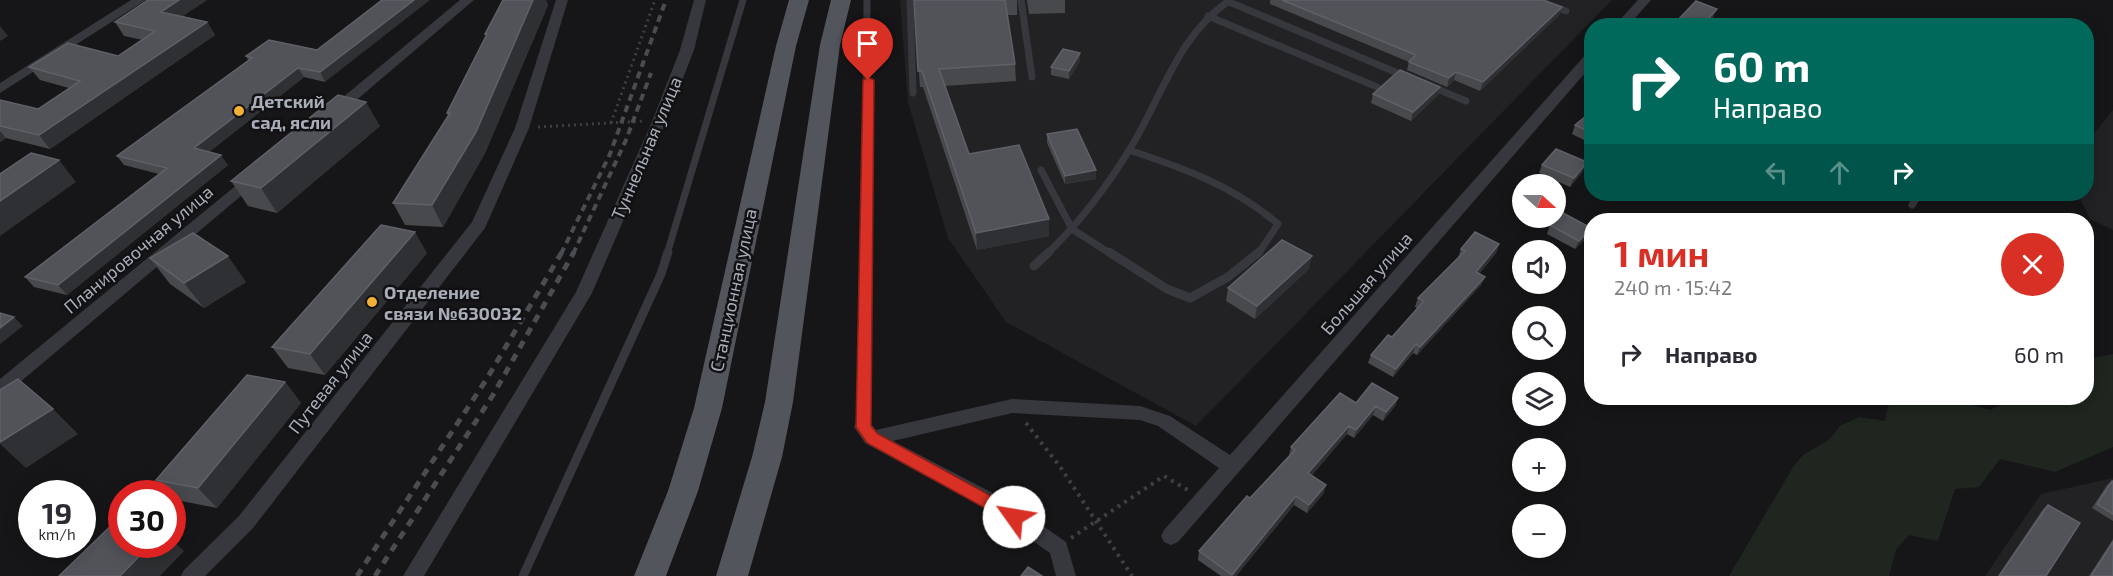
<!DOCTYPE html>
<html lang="ru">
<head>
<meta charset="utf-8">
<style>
  body { margin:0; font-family:"Exo 2",sans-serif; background:#f7f7f7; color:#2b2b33; height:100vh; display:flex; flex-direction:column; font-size:22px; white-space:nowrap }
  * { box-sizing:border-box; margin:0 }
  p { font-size:20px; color:#7c7c81 }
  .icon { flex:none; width:33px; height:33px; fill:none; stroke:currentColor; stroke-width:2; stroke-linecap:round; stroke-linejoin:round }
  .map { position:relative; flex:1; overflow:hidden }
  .sheet { position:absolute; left:1584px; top:213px; width:510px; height:192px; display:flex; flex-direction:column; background:#fff; border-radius:24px; box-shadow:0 3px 15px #0003 }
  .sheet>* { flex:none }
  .hud { position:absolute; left:1584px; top:18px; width:510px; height:183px; border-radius:24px; box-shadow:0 3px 15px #0003; background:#00695c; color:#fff; overflow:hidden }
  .needle { width:39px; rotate:111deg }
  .tools { position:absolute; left:1512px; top:174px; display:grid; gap:12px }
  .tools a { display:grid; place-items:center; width:54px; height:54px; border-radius:50%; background:#fff; box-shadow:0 3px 15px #0003; font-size:30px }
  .speed { position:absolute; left:18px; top:480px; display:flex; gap:12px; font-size:30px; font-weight:700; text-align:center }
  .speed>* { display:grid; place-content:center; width:78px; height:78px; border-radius:50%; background:#fff; box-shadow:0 3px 15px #0003; line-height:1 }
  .speed small { font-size:15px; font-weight:400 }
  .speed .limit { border:9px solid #d22; background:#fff; color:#111 }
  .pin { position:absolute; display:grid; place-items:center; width:51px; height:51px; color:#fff; margin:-62px -26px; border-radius:50% 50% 50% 0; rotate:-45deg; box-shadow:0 0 6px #0007 }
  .pin .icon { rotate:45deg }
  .me { position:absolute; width:66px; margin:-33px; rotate:302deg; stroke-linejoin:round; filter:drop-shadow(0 0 4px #0008) }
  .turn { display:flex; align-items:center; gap:21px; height:126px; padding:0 30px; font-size:27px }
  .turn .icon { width:78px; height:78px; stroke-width:2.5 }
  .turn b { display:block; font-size:42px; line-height:51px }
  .lanes { display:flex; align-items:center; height:57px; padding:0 30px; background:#0003; justify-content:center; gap:30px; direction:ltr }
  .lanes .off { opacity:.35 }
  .round { display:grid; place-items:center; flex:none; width:63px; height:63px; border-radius:32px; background:#f7f7f7 }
  .head { display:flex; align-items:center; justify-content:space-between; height:102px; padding:0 30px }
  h1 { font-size:36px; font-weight:700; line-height:45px; color:#d93025 }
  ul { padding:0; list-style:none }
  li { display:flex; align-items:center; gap:18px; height:78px; padding:0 30px }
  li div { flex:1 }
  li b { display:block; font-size:22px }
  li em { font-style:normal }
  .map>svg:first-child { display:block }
  .built { fill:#222225 }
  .green { fill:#1e261f }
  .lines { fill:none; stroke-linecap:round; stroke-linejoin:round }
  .path-far1 { stroke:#3d3f44; stroke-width:3; stroke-dasharray:2 4; stroke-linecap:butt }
  .path { stroke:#3d3f44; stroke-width:4; stroke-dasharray:3 5; stroke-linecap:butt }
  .service-far1 { stroke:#37383d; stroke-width:7 }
  .service { stroke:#37383d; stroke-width:9 }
  .minor { fill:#37383d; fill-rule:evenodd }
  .primary { fill:#53555c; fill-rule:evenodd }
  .rail-far1 { stroke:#4a4c52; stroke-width:4; stroke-dasharray:7 5; stroke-linecap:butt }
  .rail { stroke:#4a4c52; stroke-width:5; stroke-dasharray:8 7; stroke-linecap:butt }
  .wall { fill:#47494d }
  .shaded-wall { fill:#2f3033 }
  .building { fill:#525359; stroke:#5f6168; stroke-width:1.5 }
  .route { fill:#d93025; stroke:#8d1f18; stroke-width:1.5 }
  .poi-dot { fill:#f2b134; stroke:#111113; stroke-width:2 }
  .labels { text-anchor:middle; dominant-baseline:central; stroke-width:5; stroke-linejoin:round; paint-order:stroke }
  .poi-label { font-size:18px; font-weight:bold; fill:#a8adb8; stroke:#111113; text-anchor:start }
  .street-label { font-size:18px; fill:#a8adb8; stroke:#111113 }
</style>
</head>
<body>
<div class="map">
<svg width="2113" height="576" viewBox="0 0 2113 576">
  <rect width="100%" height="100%" fill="#161618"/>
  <!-- built -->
  <path class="built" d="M900,0H1612L1196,426L1006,322L948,238L908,102Z
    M2113,110V230L2090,219L2078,194H2086L2087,142Z
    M2113,478V576H1985L2041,494Z"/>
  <!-- green -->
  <path class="green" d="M2113,354V447L2055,472L2000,459L1979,487L1955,489L1938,541L1909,535L1896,550L1889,576H1729L1793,467L1803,455L1830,439L1840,426L1859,417L1885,421L1890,398H1961L1965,403L1990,410L2016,398H2086L2087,359Z"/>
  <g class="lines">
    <!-- path-far1 -->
    <path class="path-far1" d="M611,123L655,0
      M538,127L644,121"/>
    <!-- path -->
    <path class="path" d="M1026,423L1061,468L1132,576
      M1071,538L1164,476L1188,490"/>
    <!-- service-far1 -->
    <path class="service-far1" d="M910,0L913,93
      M1021,0L1032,77
      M1536,0L1566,11
      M1227,1L1407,77
      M1208,16L1377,87
      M1430,86L1466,101
      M1129,150C1183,168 1234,186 1278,224L1258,254
      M1041,170L1072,229L1111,254
      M1912,205L1919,194
      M667,254L743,0
      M866,254L867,0
      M1047,254C1081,221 1110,183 1134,142C1164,91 1179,35 1230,0"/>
    <!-- service -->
    <path class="service" d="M1109,252L1167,289L1190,298L1228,277L1259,252
      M1034,266L1049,252
      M863,427L866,252
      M523,576L661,274L668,252"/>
    <!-- minor -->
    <path class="minor" d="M131,0H146L0,93V83Z
      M460,0H474L340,114H330V108Z
      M556,0H568L529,128L485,228L253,528L205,576H181L184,570L239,516L472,222L515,128Z
      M694,0H706L694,50L665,124L592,293L424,576H403L576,292L651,124L680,50Z
      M1638,0H1651L1628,26H1614Z
      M1592,52V65L1178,542L1171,545L1164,542L1161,536L1164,530L1219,468L1158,426L1140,420L1012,413L893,441L1006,500L1066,542L1076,576H1056L1050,553L992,512L865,443L854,427L856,422C866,418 870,422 876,430L1012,399L1140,406L1170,416L1230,455L1587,53Z
      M255,172L260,174L262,177L260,180L6,394L0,396V379L250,174Z"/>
    <!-- primary -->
    <path class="primary" d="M789,0H809L796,46L722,408L698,491L666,576H634L668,491L694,408L776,46Z
      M831,0H851L840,45L793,402L782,457L748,576H716L752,457L765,402L820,45Z"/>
    <!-- rail-far1 -->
    <path class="rail-far1" d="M561,254L610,154L666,0
      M573,254L626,140L651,73"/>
    <!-- rail -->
    <path class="rail" d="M357,576L486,380L562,252
      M375,576L493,395L574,252"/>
  </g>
  <!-- wall -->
  <path class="wall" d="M207,0L182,16L207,22L215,35L50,149L6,138L0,142V100L38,109L69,88L40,80L29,67L118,56L143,40L124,36L115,22Z
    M533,0H546L548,5L485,153L443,227L405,225L393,203L448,116L447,113L486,36L485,34Z
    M914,0H1017V15H1007L1015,64L1016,81L945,86L969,154L1049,219V236L977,250L923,87H920Z
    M1027,0H1065V13L1029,14Z
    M1270,0H1543L1562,7L1559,15L1480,91L1454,80L1447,87L1407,70L1409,62L1270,4Z
    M317,50L325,82L304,77L209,152L228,165L67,295L34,287L25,277L159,174L124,165L117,156L248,60L246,56Z
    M1080,61L1069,79L1051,75V67Z
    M1440,87L1438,95L1411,121L1371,103L1373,94Z
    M1592,111V144L1572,134L1575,125Z
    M380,126L277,213L248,206L231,181Z
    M1047,134L1096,179L1065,184L1047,143Z
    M1542,165L1583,171L1570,187L1539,173Z
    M1550,225L1591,228L1587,237L1575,249L1547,234Z
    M1499,244L1496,253L1479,274L1485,277L1481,285L1417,355L1413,353L1393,377L1368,363L1371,355L1392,337L1417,308L1415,307L1418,298L1458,258L1461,249Z
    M427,253L325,375L288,368L272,347Z
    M150,258L246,282L204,308L170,284Z
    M1309,269L1255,319L1226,301L1228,288Z
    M285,382L301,403L217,508L176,500L172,496V494H170L156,480Z
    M1398,398L1395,406L1383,421L1373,415L1354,438L1347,434L1312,475L1324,493L1307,513L1294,505L1236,576H1221L1198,560L1199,551L1250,498L1289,456L1291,447L1356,403Z
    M2112,481H2113V521L2092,508L2107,485Z
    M2048,505L2046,576H1998L2043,509Z
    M2113,539V576H2089Z"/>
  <!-- shaded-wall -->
  <path class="shaded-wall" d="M179,0H207L170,25L161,12Z
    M414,0H430L325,82L320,72Z
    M533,0H546L548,5L485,153L443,227L432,205Z
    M1562,7L1559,15L1480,91L1483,82Z
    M1717,9L1713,18L1706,26H1702Z
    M207,22L215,35L50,149L39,135Z
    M0,26L8,36L0,41Z
    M1080,53V61L1069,79V71Z
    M298,68L304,77L201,158L194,148Z
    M1456,72L1454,80L1447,87L1449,78Z
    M1440,87L1438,95L1411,121L1413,112Z
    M366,102L380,126L277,213L261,188Z
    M0,131L6,138L0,142Z
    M221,155L228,165L67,295L58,285Z
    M59,160L76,182L0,236V201Z
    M1587,162L1583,171L1570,187L1574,178Z
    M1096,170V179L1065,184V176Z
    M1049,219V236L977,250L976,233Z
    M1591,228L1587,237L1575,249L1579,241Z
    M415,232L427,253L325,375L310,354Z
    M1499,244L1496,253L1473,281L1476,272Z
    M228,256L246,282L204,308L184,283Z
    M1312,256L1309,269L1255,319L1257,306Z
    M1485,277L1481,285L1417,355L1420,347Z
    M14,317L23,326L0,344V328Z
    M1416,344L1413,353L1393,377L1396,369Z
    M285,382L301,403L217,508L198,488Z
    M1398,398L1395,406L1383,421L1386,412Z
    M1376,406L1373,415L1354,438L1356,430Z
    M53,409L78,434L26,468L0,444V442Z
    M1349,426L1347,434L1306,482L1308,473Z
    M1326,485L1324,493L1307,513L1309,505Z
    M1296,496L1294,505L1236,576H1231Z
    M172,540L184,551L160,576H120L151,544H172Z"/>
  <!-- building -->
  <path class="building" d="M148,0H179L161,12L207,22L39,135L0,126V100L38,109L80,81L29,67L68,43L118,56L155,31L115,22Z
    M382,0H414L320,72L298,68L194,148L221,155L58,285L25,277L167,168L117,156L252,58L246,56L269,40L317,50Z
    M503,0H533L476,132L432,205L393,203L450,113H447L487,34H485Z
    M914,0H1005L1015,64L939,69L969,154L1019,145L1049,219L976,233L922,71H918Z
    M1282,0H1543L1562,7L1483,82L1456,72L1449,78L1409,62L1416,55Z
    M1696,1L1717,9L1702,26H1661L1665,21L1674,24Z
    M1063,49L1080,53L1069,71L1051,67Z
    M1400,70L1440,87L1413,112L1373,94Z
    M338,95L366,102L261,188L231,181Z
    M1592,111V133L1575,125Z
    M1077,129L1096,170L1065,176L1047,134Z
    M1556,149L1587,162L1574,178L1542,165Z
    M31,153L59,160L0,201V174Z
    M1563,213L1591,228L1579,241L1550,225Z
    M381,225L415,232L310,354L272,347Z
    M1475,232L1499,244L1476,272L1485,277L1420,347L1416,344L1396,369L1371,355L1388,335L1392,337L1424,301L1418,298L1465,251L1461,249Z
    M193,233L228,256L184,283L150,258Z
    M1282,240L1312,256L1257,306L1228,288Z
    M0,313L14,317L0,328Z
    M247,375L285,382L198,488L156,480Z
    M18,379L53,409L0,442V390Z
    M1372,383L1398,398L1386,412L1376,406L1356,430L1349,426L1308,473L1326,485L1309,505L1296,496L1232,575L1199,551L1247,496L1250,498L1295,450L1291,447L1340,393L1356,403Z
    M2112,481H2113V514L2097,504Z
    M2048,505L2080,523L2046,576H1999Z
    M121,516H122V544H151L120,576H59Z
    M2113,542V576H2091Z
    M1028,567L1042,576H1021Z"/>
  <!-- route -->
  <path class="route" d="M868,77L874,80L871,426L878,434L1020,512L1022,517L1020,522L1014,524L867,443L856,427L863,80Z"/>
  <!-- markers -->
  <g class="poi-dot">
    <circle cx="239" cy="111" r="6"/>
    <circle cx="372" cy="302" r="6"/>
  </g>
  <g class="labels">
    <!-- poi labels -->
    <g class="poi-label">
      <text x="251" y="101">Детский<tspan x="251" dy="21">сад, ясли</tspan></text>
      <text x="384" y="292">Отделение<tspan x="384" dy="21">связи №630032</tspan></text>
    </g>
    <!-- street labels -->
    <g class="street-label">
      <text transform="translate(646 148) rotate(-67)">Туннельная улица</text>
      <text transform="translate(138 249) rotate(-40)">Планировочная улица</text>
      <text transform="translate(1366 283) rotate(-49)">Большая улица</text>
      <text transform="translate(733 290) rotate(-78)">Станционная улица</text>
      <text transform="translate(330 382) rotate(-52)">Путевая улица</text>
    </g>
  </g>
</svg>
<div class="tools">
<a><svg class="needle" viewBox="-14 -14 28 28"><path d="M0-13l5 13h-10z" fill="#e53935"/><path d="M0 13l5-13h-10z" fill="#7c7c81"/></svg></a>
<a><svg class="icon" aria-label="sound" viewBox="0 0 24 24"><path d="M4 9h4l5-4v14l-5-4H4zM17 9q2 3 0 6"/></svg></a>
<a><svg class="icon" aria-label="search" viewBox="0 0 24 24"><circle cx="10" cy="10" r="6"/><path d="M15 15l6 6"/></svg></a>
<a><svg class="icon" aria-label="layers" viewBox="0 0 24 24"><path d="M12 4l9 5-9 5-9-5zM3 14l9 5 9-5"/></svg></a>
<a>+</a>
<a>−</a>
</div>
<div class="speed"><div>19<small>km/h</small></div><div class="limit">30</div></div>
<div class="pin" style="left:868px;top:80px;background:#d93025"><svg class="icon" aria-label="arrive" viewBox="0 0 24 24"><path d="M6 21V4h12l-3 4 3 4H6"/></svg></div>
<svg class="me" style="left:1014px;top:517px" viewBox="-20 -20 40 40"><circle r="19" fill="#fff"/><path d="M0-13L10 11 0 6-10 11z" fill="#d93025"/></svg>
<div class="hud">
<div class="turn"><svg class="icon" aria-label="right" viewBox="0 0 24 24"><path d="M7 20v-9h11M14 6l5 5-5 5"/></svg><div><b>60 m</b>Направо</div></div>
<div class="lanes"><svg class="icon off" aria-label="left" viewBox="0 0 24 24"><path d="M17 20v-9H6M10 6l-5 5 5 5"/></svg><svg class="icon off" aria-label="ahead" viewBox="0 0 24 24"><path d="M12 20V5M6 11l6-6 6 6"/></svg><svg class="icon" aria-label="right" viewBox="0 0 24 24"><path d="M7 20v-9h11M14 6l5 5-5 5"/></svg></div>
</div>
<section class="sheet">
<div class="head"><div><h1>1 мин</h1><p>240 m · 15:42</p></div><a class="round" style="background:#d93025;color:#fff"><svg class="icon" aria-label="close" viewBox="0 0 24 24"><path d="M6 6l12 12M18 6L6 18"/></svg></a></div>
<ul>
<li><svg class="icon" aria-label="right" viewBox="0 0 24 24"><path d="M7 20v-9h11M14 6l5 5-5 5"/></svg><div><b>Направо</b></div><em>60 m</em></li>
</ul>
</section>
</div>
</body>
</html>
